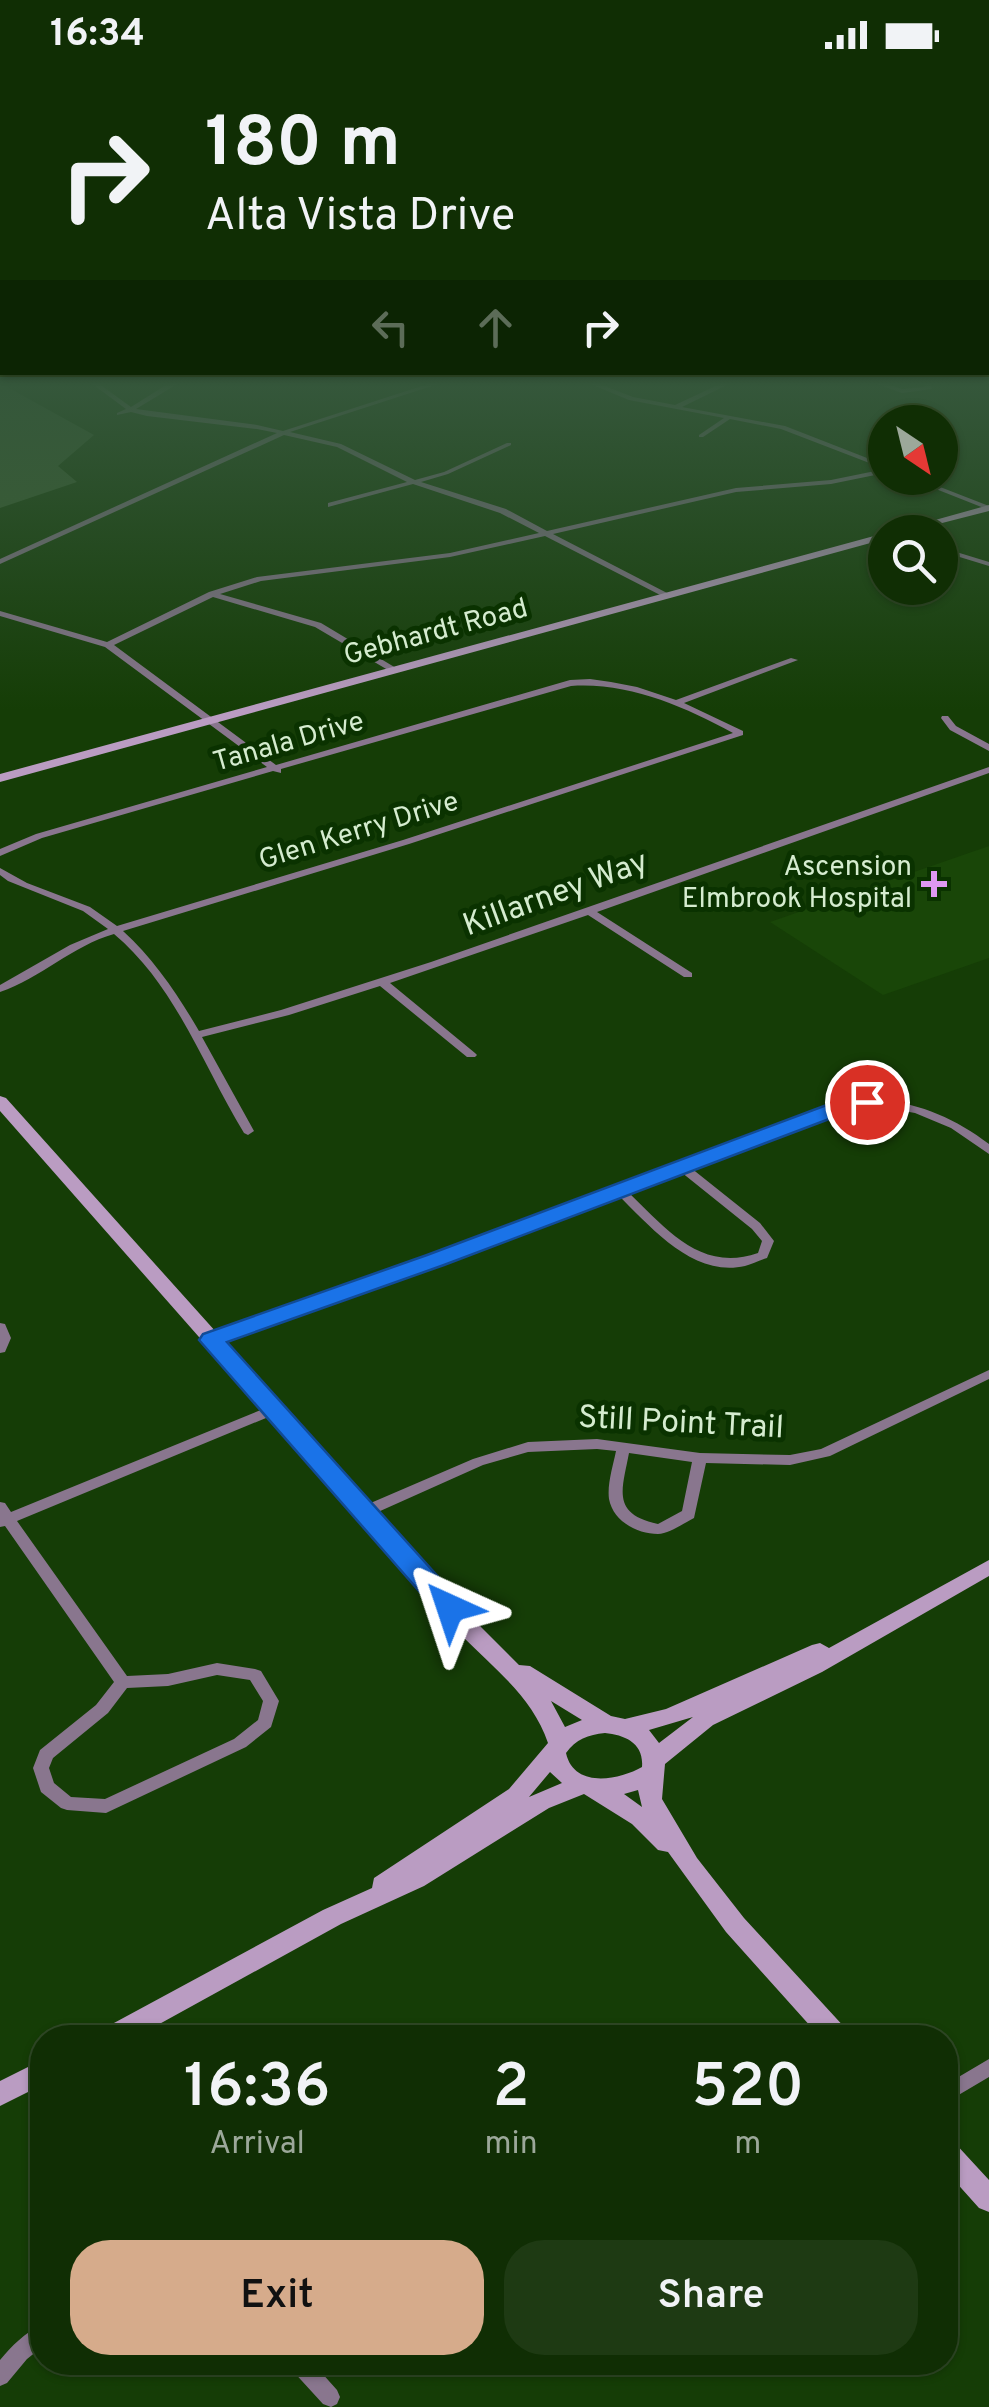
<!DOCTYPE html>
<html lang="en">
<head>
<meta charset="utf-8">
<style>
  body { margin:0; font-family:Overpass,sans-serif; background:#1e3a13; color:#f1f3f6; height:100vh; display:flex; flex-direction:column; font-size:38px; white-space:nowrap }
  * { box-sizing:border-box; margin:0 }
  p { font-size:32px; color:#9ca89a }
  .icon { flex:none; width:55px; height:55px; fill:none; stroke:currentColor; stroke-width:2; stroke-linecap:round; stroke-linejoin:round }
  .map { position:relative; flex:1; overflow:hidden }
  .side { position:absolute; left:30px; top:1955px; width:928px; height:350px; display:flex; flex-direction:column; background:#102e04; border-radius:40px; box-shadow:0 2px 8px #0004,0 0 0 2px #304a26 }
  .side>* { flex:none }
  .guide { position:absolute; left:0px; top:0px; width:990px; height:305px; box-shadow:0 2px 8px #0004,0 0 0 2px #304a26; background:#102e04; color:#f1f3f6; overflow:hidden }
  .needle { width:65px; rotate:145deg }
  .tools { position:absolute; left:868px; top:335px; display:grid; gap:20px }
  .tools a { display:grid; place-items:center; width:90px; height:90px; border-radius:50%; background:#102e04; box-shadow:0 2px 8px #0004,0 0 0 2px #304a26; font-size:50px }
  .pin { position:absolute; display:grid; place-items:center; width:85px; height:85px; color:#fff; margin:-42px; border:5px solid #fff; border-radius:50%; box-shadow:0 2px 10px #0007 }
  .me { position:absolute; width:110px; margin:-55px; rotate:318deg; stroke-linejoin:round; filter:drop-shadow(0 0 8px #0008) }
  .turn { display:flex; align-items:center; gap:35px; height:210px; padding:0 40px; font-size:45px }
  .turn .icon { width:130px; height:130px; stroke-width:2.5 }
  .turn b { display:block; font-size:70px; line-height:85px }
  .lanes { display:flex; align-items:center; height:95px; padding:0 40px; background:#0003; justify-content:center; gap:50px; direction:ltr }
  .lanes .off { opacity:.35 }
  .eta { display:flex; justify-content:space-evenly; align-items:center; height:170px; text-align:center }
  .eta b { font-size:60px; font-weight:600; line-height:70px }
  .primary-button { display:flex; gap:20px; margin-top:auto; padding:20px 40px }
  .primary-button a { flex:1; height:115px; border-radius:40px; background:#d6ab8b; color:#111; font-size:40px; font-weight:600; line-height:115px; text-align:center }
  .primary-button a+a { background:#1e3a13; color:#f1f3f6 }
  .status { display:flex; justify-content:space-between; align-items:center; height:70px; padding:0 50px; background:#102e04; direction:ltr }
  .status svg { height:28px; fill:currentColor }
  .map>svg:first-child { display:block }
  .built { fill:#194608 }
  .green { fill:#3b6030 }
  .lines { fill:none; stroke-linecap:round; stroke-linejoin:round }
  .street { fill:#89768e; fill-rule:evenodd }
  .secondary { fill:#ba9cc2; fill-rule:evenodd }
  .route { fill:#1a73e8; stroke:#114b97; stroke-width:2.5 }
  .poi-dot { fill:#df98f2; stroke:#0a3200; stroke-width:4 }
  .labels { text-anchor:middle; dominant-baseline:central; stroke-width:10; stroke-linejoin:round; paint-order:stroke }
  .far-street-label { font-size:28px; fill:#d5eccf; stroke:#0a3200 }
  .far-poi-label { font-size:28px; fill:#d5eccf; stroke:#0a3200; text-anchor:end }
  .street-label { font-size:32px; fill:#d5eccf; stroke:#0a3200 }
</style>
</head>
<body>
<div class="status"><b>16:34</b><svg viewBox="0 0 49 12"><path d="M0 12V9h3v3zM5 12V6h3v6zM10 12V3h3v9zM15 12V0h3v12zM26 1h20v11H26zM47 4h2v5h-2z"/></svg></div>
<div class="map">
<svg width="989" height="2337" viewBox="0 0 989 2337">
  <rect width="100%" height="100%" fill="#153d06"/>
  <!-- built -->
  <path class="built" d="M989,776V888L883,925L770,852Z"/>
  <!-- green -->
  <path class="green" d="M0,313L94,365L58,396L77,412L0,438Z"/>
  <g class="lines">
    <!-- street -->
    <path class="street" d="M91,313H98L131,337L166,315L179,313L136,339L257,355L283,361L431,313H441L290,362L341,374L415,410L444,402L507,373H511V375L448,404L421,412L506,439L547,461L736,418L831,410L885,399L781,359L730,349L703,367H699V365L724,348L629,330L588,313H597L633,327L675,335L722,313H731L682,337L785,356L885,395V403L831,414L736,422L553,464L669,524V528H666L545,466L450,487L261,511L220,524L321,553L396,598L397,600L393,603L315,557L213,527L114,575L276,695L570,610L590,609L611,612L637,617L676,630L791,588L798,590L684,633L743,661V665L409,774L123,861C154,889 178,925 199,961L281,940L431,892L989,697V703L597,842L692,903V907H684L588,845L390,913L475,983L477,985L475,987H467L380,916L289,945L202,967L254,1061L248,1065L244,1063C203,996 176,916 114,864C72,876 41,908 0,922V915L70,875L108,859L83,841L8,811L0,805V798L27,813L90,837L117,856L403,770L733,663C683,636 628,612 571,616L281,699V703L273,701L42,768L0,786V779L36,764L267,697L105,577L0,546V541L107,572L209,522L257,507L450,483L539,463L500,443L413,414L328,437V433L407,412L337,377L284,365L0,494V489L277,363L257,359L147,346L131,342L117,345V343L126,339Z
      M874,313H884L902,319L925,317L924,313H930L932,319L902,323Z
      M908,408H917L989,436V440Z
      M940,477L989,492V496L940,481Z
      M942,646H948L956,656L989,674V681L950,660L941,648Z
      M881,1030C922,1034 956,1049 989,1074V1084L951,1058L915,1043L881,1037L860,1038L841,1041L691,1098L760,1153L774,1171L767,1188C760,1190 752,1194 745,1196C693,1208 651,1157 618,1125L439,1193L216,1272L211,1273L204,1269L206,1266L431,1187L835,1036ZM681,1102L752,1159L762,1171L758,1183C700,1203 666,1158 628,1122Z
      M0,1253L5,1254L11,1268L5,1282L0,1283Z
      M989,1300V1309L830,1386L790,1395L706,1393L694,1448C684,1453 669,1464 658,1464C637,1464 613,1451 609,1429C607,1414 613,1396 616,1381L597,1379L528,1382L483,1395L369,1446H359L357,1442L359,1438L473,1389L528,1372L597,1369L700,1383L790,1385L821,1379ZM629,1383L692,1392L682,1441L658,1454C611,1444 622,1420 629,1383Z
      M273,1335L278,1337L280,1340L278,1343L17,1451L127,1606L168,1604L217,1593L255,1599L261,1601L279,1631L271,1657L246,1677L106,1743L67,1740L61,1738L41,1722L33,1698L40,1680L96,1635L114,1612L5,1456L0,1457V1432L5,1433L11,1442ZM217,1605L250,1610L263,1631L258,1650L234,1669L105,1729L71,1727L54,1713L49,1698L53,1688L108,1643L127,1618L168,1616Z
      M989,1989V2007L945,2033V2015Z
      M42,2255V2277L27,2289L7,2313L0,2316V2290C12,2276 25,2262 42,2255Z
      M288,2292H312L337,2320L340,2327L337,2334L331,2337L323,2334L291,2299Z"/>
    <!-- secondary -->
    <path class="secondary" d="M989,435V441L907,462H892Z
      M885,463V469L0,712V704Z
      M0,1026L6,1028L479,1555L519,1595L530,1596L611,1646L625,1649L666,1639L812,1575L820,1573L829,1578L989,1490V1506L822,1602L713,1655L665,1694L662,1729L697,1788L744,1848L847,1960L851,1968H821L726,1862L668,1782L658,1780L632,1754L584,1724L549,1738L424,1816L341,1854L134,1968H97L101,1960L323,1840L372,1818L374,1808L509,1719L548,1673C533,1628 496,1600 463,1567L0,1041ZM551,1631L582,1650L565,1657ZM693,1647L659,1673L649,1660ZM605,1663C625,1665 644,1673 642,1697C619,1710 574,1719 566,1683C576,1669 588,1665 605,1663ZM550,1702L562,1713L529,1727ZM638,1720L642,1737L624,1724Z
      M42,1990V2015L0,2036V2011Z
      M945,2069L954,2072L989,2110V2142L979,2138L945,2100Z"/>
  </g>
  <!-- sky -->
  <linearGradient id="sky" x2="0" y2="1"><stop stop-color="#0c2203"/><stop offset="0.49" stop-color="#35573b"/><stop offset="1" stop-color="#35573b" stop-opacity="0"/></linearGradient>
  <rect width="989" height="640" fill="url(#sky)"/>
  <!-- route -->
  <path class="route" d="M867,1025L877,1032L874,1036L845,1043L444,1195L227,1272L459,1530L464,1538L459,1545H440L199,1270L203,1264L427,1185L832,1033Z"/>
  <!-- markers -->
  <path class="poi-dot" d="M929 799h10v10h10v10h-10v10h-10v-10h-10v-10h10z"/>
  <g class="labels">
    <!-- far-street labels -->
    <g class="far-street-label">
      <text transform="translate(436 563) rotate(-15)">Gebhardt Road</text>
      <text transform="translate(289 673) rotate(-16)">Tanala Drive</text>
      <text transform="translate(359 762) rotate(-17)">Glen Kerry Drive</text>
    </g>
    <!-- far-poi labels -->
    <g class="far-poi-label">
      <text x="912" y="798">Ascension<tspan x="912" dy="32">Elmbrook Hospital</tspan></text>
    </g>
    <!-- street labels -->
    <g class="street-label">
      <text transform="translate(556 825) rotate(-20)">Killarney Way</text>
      <text transform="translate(681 1354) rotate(3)">Still Point Trail</text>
    </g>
  </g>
</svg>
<div class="tools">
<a><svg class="needle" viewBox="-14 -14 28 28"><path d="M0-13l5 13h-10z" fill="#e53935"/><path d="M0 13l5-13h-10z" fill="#9ca89a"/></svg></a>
<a><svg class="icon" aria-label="search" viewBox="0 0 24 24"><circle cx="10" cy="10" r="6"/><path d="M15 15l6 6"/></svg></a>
</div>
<div class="pin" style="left:867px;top:1032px;background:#d93025"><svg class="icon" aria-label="arrive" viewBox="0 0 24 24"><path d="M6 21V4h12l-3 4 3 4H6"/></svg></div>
<svg class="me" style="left:450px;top:1538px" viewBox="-20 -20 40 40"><path d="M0-17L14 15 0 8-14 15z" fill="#1a73e8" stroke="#fff" stroke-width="4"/></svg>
<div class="guide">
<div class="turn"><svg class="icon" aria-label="right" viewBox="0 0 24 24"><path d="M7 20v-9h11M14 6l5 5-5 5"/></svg><div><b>180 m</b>Alta Vista Drive</div></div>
<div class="lanes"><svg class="icon off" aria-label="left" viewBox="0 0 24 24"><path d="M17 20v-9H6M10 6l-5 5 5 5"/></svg><svg class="icon off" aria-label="ahead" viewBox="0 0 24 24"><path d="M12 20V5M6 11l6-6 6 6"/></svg><svg class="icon" aria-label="right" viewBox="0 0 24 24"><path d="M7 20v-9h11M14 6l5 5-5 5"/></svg></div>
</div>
<section class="side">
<div class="eta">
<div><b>16:36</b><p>Arrival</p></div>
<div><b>2</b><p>min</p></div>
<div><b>520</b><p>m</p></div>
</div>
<div class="primary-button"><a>Exit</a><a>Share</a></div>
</section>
</div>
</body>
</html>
